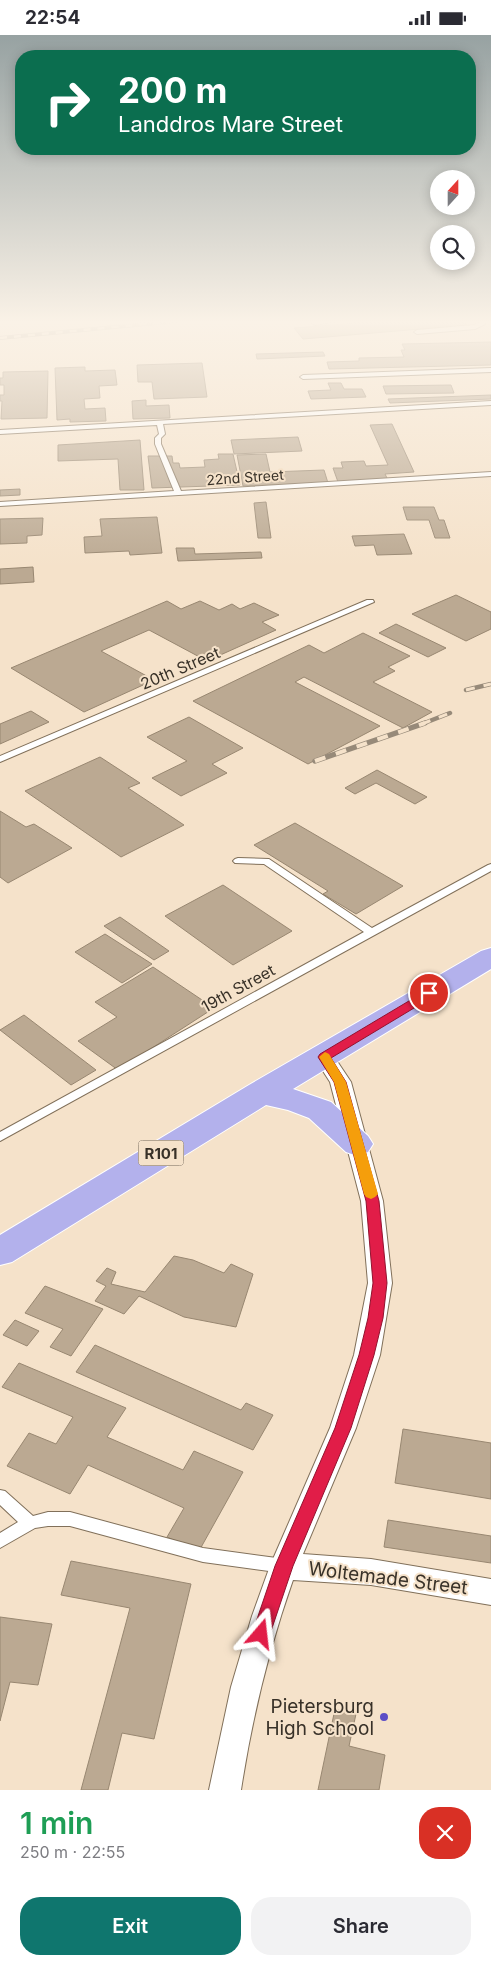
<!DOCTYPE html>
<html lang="en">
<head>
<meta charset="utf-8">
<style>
  body { margin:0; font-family:Inter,sans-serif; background:#f2f2f3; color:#2b2b33; height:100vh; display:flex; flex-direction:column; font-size:19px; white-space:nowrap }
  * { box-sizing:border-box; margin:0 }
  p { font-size:16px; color:#7c7c81 }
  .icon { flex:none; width:28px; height:28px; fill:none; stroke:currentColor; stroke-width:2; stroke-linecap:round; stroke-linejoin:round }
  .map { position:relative; height:1755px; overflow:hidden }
  .panel { display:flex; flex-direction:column; background:#fff; flex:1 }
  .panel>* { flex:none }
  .hud { position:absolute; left:15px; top:15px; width:461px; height:105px; border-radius:20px; box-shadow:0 2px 12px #0003; background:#0b6e4f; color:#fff; overflow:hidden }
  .needle { width:32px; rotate:21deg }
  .buttons { position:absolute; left:430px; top:135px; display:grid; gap:10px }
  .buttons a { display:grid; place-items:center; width:45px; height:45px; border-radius:50%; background:#fff; box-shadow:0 2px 12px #0003; font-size:25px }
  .pin { position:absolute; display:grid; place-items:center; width:42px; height:42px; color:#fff; margin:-21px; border:2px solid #fff; border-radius:50%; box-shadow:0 1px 5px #0007 }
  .me { position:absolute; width:55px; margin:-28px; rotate:17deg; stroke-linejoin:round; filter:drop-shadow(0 0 4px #0008) }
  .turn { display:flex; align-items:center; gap:18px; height:105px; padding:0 20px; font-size:22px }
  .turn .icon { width:65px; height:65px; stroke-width:2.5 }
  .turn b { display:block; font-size:35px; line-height:42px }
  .round { display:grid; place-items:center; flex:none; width:52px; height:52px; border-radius:20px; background:#f2f2f3 }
  .head { display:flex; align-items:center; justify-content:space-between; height:85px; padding:0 20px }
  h1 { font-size:30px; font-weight:600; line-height:38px; color:#1e9e55 }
  .button { display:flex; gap:10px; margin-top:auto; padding:10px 20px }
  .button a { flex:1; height:58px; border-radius:20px; background:#0f766e; color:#fff; font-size:20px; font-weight:600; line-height:58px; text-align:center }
  .button a+a { background:#f2f2f3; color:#2b2b33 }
  .status { display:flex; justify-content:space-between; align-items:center; height:35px; padding:0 25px; background:#fff; direction:ltr }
  .status svg { height:14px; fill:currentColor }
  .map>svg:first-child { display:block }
  .building { fill:#bba992; stroke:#988771 }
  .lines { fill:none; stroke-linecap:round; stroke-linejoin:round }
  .service-casing { stroke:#81705a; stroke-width:2 }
  .minor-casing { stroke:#81705a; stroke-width:2 }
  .primary-casing { stroke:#fff; stroke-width:2 }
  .service { fill:#fff; fill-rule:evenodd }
  .minor { fill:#fff; fill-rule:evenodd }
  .primary { fill:#b3b1ec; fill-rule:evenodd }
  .rail-far2-casing { stroke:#978a79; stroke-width:4 }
  .rail-far1-casing { stroke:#978a79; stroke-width:4.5 }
  .rail-casing { stroke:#978a79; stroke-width:5.5 }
  .rail-far2 { stroke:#f5e2ca; stroke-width:2.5; stroke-dasharray:7; stroke-linecap:butt }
  .rail-far1 { stroke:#f5e2ca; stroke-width:3; stroke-dasharray:9; stroke-linecap:butt }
  .rail { stroke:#f5e2ca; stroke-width:4; stroke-dasharray:11; stroke-linecap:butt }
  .route { fill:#e11d48; stroke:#92132f }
  .slow { fill:#f59e0b }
  .poi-dot { fill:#5b4dc6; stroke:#f5e2ca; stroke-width:2 }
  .labels { text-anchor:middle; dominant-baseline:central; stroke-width:4; stroke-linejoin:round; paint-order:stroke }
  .far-street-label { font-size:14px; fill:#383128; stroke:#f5e2ca }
  .shield { fill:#f5e2ca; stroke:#716659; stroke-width:1 }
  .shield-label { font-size:15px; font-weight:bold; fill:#383128 }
  .street-label { font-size:16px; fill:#383128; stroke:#f5e2ca }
  .near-street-label { font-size:19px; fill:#383128; stroke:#f5e2ca }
  .near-poi-label { font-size:19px; fill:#383128; stroke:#f5e2ca; text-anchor:end }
</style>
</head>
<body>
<div class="status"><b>22:54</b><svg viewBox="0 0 49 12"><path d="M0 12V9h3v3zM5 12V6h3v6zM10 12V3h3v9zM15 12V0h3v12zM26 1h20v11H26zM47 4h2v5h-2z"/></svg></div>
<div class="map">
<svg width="491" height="1755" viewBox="0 0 491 1755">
  <rect width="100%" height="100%" fill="#f5e2ca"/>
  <!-- building -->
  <path class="building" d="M381,286H463L467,290L303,304L294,293Z
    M491,307V330L329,334L327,327L359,326V323L404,322L401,315H405L402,309Z
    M323,317L325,321L257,324L256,319Z
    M202,328L207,362L154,364L152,347H138L137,330Z
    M85,332V336L115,335L117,350L99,351L100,363L84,364L85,374L105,373L106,386L70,387V384L57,385L55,333Z
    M48,336L47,383L1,384L2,366H0V360H4V350H0V343H3V337Z
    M328,348H341L344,354H362L366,362L311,364L308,356L331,355Z
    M451,350L454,358L386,359L383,351Z
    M491,360V364L390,368L388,364Z
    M146,365V371L169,370L170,383L133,384L132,366Z
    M392,389L414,437L385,439L388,445L338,447L333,433H343L341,427L364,426L366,431L388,430L370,390Z
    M298,402L302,416L234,419L231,405Z
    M140,405L144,455H120L118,424L58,426V410Z
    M218,419H233L240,450L152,453L148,421H172L173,428H179L180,433L205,432L204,425L219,424Z
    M266,419L270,437L324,435L328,448L243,451L237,420Z
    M20,454V460L0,461V455Z
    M266,467L271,503H258L254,468Z
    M403,472H434L439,485H444L450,503H435L429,485H407Z
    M157,482L162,518L130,520L129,516L85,518L84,502L102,501L100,484Z
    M43,483L42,500L27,501V508L0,509V484Z
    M404,499L412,519L377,520L374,510L355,511L352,501Z
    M176,513H194L195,519L261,517L262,523L178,526Z
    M33,532L34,547L0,549V534Z
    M456,560L491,577V594L466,606L412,579Z
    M167,566L181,574L200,566L219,575L232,569L240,574L254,568L279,580L262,587L276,595L207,626L149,595L101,616L154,645L84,677L11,633Z
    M396,589L446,613L428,622L379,598Z
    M363,598L410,621L388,632L395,636L373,647L432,677L403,693L304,642L295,647L380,691L308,729L193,666L309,610L324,618Z
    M31,676L49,687L0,709V689Z
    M189,682L243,713L212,729L227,738L181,761L152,743L187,726L147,702Z
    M100,722L140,748L128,753L184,790L121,822L25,756Z
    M377,735L427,762L415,769L376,748L355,759L345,753Z
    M0,776L26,792L34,789L72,813L8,848L0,842Z
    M295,788L403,851L356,879L323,859L328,856L254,810Z
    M223,850L292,896L233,930L165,881Z
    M120,882L169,916L154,925L104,891Z
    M105,899L152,929L122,948L75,917Z
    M153,932L214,973L118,1035L78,1006L117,982L95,967Z
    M24,980L96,1035L71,1050L0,995Z
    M174,1221L193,1225L224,1238L231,1229L253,1239L236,1292L184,1282L139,1261L124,1279L95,1266L106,1251L96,1246L107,1233L116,1237L111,1249L145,1257Z
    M45,1251L103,1274L71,1321L50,1312L63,1294L25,1278Z
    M15,1285L39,1296L27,1311L3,1300Z
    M95,1310L241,1375L246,1368L273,1380L253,1415L76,1337Z
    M19,1328L126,1373L107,1402L183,1435L194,1416L243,1437L199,1516L167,1502L184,1473L88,1430L70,1459L7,1431L29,1398L56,1409L73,1382L2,1352Z
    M403,1394L491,1408V1464L395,1448Z
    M388,1485L491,1501V1528L384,1512Z
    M71,1526L191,1549L154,1704L122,1698L108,1755H81L130,1573L61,1560Z
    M0,1582L52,1589L38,1650L10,1647L0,1686Z
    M335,1674L356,1679L349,1711L385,1720L379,1755H318Z"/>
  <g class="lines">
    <!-- service casing -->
    <g class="service-casing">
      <path id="service" d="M338,286L315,290L312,288L318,286Z
        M478,286H484L485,289L475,294L417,299L414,297L417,295L474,290L479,288Z
        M491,333V337L303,344L300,342L303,340Z
        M491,366V370L163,389L165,399L161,403V409L181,456L491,437V441L0,471V467L174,456L155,409V403L159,399L157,390L0,399V395Z
        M367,565H373L374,567L0,727V721Z
        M238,823L269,824L372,893L488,830L491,829V836L0,1106V1097L364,897L264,829L235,828L233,826L235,824Z
        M0,1455L5,1456L33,1481L48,1477H70L203,1513L284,1524L289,1526L292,1531L289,1536L284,1538L203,1527L70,1491H48L35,1493L0,1513V1498L18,1487L0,1470Z"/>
    </g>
    <!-- minor casing -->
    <g class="minor-casing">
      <path id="minor" d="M324,1015L331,1017L351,1047L383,1166L392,1248L380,1320L356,1393L303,1519L371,1524L491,1544V1570L371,1550L293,1545C269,1613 252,1683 241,1755H209L231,1652L252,1581L270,1531L330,1393L354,1320L368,1248L361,1166L330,1047L314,1022L317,1017Z"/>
    </g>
    <!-- primary casing -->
    <g class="primary-casing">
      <path id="primary" d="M491,913V934L293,1054L331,1067L368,1101L373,1109L368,1117L357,1121L346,1117L309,1083L288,1075L266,1070L12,1227L0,1230V1200L249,1050L481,916Z"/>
    </g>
    <!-- service -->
    <use href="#service" class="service"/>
    <!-- minor -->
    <use href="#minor" class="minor"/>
    <!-- primary -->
    <use href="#primary" class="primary"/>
    <!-- rail-far2 casing -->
    <g class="rail-far2-casing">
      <path id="rail-far2" d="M0,303L177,286"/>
    </g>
    <!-- rail-far1 casing -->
    <g class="rail-far1-casing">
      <path id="rail-far1" d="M466,655L491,649
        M422,689L450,678"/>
    </g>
    <!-- rail casing -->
    <g class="rail-casing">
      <path id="rail" d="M315,726L425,688"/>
    </g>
    <!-- rail-far2 -->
    <use href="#rail-far2" class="rail-far2"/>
    <!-- rail-far1 -->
    <use href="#rail-far1" class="rail-far1"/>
    <!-- rail -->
    <use href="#rail" class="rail"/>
  </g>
  <!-- sky -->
  <linearGradient id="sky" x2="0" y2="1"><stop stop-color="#97a2a2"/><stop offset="0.54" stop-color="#faf2e7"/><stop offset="1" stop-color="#faf2e7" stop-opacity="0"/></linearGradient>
  <rect width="491" height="532" fill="url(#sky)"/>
  <!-- route -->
  <path class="route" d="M429,954L434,955L435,958L434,961L331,1023L346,1047L379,1166L387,1248L383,1283L374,1320L351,1393L293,1531L270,1599L267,1605L261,1607L255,1605L252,1599L275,1531L335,1393L359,1320L368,1283L373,1248L366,1166L334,1047L318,1022L320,1019Z"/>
  <!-- slow -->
  <path class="slow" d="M325,1017L329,1019L346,1047L378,1159L375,1162L371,1164L366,1162L364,1159L334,1047L319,1022Z"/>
  <!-- markers -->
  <circle class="poi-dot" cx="384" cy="1682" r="5"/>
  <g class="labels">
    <!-- far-street labels -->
    <g class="far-street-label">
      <text transform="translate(245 442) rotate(-4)">22nd Street</text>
    </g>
    <!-- shield labels -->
    <rect class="shield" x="138.5" y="1105.5" width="45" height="25" rx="4"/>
    <g class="shield-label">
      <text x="161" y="1118">R101</text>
    </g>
    <!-- street labels -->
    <g class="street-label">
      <text transform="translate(180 633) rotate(-23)">20th Street</text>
      <text transform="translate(238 953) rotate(-29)">19th Street</text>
    </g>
    <!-- near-street labels -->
    <g class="near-street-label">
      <text transform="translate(388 1543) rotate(7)">Woltemade Street</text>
    </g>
    <!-- near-poi labels -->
    <g class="near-poi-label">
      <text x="374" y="1671">Pietersburg<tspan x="374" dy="22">High School</tspan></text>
    </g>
  </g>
</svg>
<div class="buttons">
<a><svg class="needle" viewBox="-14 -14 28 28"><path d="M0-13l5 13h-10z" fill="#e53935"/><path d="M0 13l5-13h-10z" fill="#7c7c81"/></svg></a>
<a><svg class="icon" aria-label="search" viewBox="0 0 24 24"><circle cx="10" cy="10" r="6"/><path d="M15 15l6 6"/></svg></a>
</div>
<div class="pin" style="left:429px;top:958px;background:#d93025"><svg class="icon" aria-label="arrive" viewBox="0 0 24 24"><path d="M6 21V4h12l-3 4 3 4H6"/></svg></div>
<svg class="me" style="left:261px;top:1599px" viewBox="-20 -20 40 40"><path d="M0-17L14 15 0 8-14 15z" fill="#e11d48" stroke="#fff" stroke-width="4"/></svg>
<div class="hud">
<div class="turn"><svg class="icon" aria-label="right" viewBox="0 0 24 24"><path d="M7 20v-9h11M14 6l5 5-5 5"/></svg><div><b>200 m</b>Landdros Mare Street</div></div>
</div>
</div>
<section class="panel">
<div class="head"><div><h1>1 min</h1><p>250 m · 22:55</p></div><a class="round" style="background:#d93025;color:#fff"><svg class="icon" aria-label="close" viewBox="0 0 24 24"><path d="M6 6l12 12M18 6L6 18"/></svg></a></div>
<div class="button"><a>Exit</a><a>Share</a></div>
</section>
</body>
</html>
